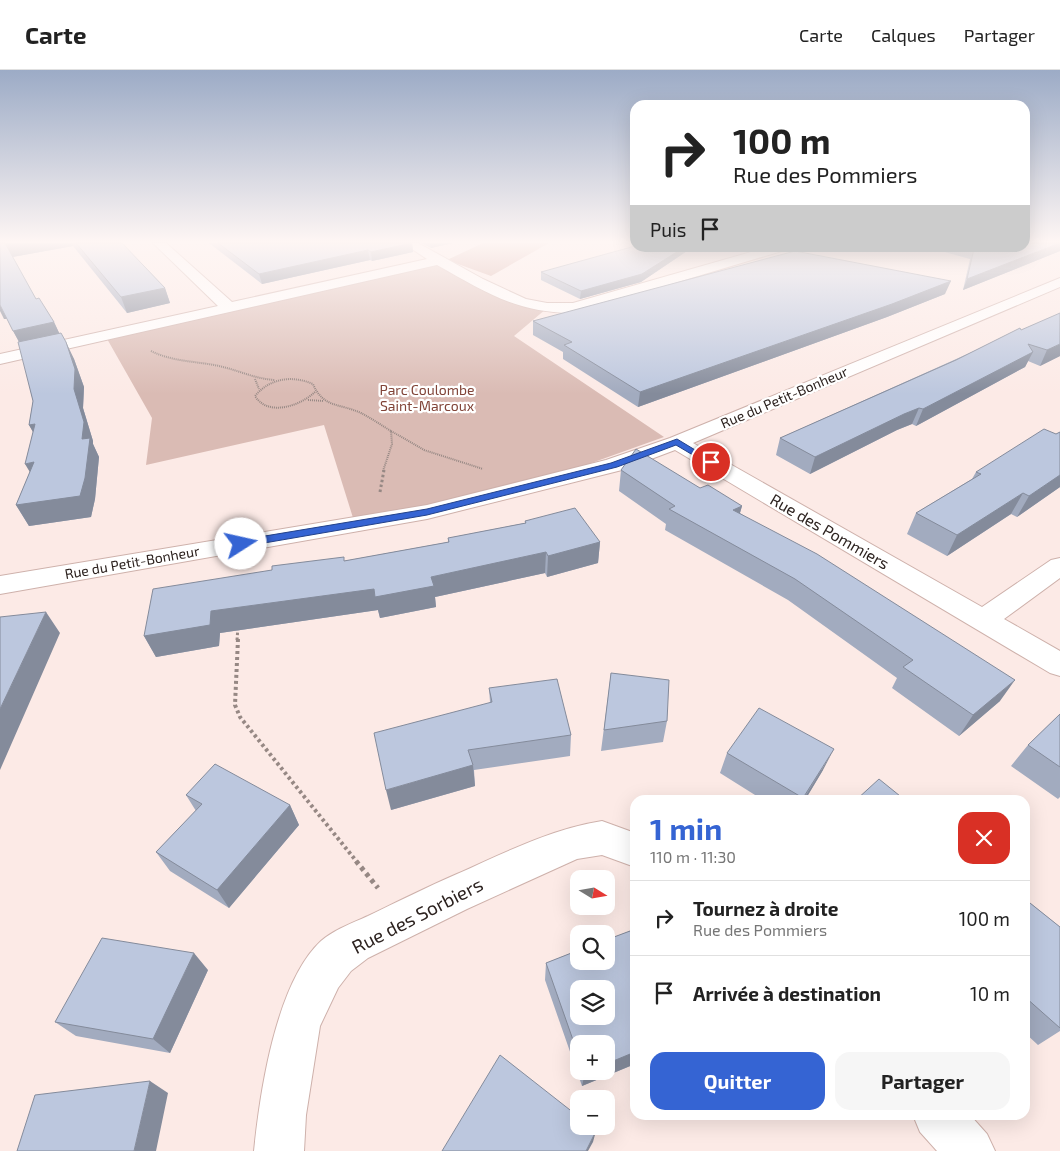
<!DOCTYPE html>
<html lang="fr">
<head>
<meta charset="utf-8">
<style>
  body { margin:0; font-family:"Exo 2",sans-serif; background:#f6f6f6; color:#222; height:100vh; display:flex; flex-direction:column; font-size:19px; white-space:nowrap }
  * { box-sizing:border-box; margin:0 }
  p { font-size:16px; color:#767676 }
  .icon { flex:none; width:28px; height:28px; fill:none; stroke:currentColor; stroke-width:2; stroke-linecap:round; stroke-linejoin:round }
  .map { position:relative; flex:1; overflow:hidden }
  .sheet { position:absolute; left:630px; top:725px; width:400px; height:325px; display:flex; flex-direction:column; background:#fff; border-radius:15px; box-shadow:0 5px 20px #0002 }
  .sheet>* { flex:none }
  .hud { position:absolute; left:630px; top:30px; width:400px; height:152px; border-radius:15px; box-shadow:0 5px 20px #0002; background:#fff; color:#222; overflow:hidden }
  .needle { width:32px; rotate:101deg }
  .fabs { position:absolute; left:570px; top:800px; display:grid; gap:10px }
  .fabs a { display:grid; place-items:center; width:45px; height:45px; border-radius:10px; background:#fff; box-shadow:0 5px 20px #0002; font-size:25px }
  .pin { position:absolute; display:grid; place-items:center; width:42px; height:42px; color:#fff; margin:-21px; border:2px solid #fff; border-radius:50%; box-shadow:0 1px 5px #0007 }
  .me { position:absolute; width:55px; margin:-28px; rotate:80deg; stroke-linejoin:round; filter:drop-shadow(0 0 4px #0008) }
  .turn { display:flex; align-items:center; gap:18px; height:105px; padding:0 20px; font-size:22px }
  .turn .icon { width:65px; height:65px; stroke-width:2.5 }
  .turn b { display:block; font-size:35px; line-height:42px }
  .then { display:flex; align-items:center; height:48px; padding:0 20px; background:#0003; gap:10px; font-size:19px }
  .round { display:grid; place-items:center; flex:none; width:52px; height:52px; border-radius:15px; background:#f6f6f6 }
  .headline { display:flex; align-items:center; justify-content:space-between; height:85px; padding:0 20px }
  h1 { font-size:30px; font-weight:700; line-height:38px; color:#3564d3 }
  .cta { display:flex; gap:10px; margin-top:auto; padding:10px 20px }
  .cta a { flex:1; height:58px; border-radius:15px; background:#3564d3; color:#fff; font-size:20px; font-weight:700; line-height:58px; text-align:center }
  .cta a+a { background:#f6f6f6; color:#222 }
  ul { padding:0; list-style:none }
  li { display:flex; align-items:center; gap:15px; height:75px; padding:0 20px; border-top:1px solid #e0e0e0 }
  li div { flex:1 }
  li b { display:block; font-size:19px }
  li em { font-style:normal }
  header { display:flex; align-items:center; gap:30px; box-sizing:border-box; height:70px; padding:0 25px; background:#fff; border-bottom:1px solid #e0e0e0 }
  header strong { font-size:24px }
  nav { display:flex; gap:28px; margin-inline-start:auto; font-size:18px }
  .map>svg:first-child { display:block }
  .green { fill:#dabbb4 }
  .forest { fill:#d1a39a }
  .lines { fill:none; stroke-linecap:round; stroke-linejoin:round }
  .minor-casing { stroke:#ceb1ab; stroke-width:2 }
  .path-far3 { stroke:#968884; stroke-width:2; stroke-dasharray:1 1; stroke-linecap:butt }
  .path-far2 { stroke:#968884; stroke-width:3; stroke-dasharray:2.5 2.5; stroke-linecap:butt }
  .path-far1 { stroke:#968884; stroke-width:4; stroke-dasharray:3 3; stroke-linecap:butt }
  .path { stroke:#968884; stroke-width:5; stroke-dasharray:4 4; stroke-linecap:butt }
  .minor { fill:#fff; fill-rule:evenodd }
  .wall { fill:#a2abbf; fill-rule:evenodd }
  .shaded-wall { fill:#848b9b }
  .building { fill:#bcc7de; stroke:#848b9b; fill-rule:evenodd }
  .route { fill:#3564d3; stroke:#224189 }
  .labels { text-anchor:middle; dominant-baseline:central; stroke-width:4.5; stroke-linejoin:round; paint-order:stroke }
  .far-park-label { font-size:14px; fill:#814438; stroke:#fff }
  .far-street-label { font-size:14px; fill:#2c221f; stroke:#fff }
  .street-label { font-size:16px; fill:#2c221f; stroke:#fff }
  .near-street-label { font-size:19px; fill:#2c221f; stroke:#fff }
</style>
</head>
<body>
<header>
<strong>Carte</strong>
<nav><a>Carte</a><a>Calques</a><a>Partager</a></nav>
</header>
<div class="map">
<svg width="1060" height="1081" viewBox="0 0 1060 1081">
  <rect width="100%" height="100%" fill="#fceae6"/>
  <!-- green -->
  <path class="green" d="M440,191L546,239L514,266L664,367L530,415L354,451L324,355L146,395L152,348L106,267Z"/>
  <!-- forest -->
  <path class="forest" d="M483,173H549L491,206L447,190Z"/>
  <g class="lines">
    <!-- minor casing -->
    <g class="minor-casing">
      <path id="minor" d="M153,173H166L232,232L427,189L403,173H418L483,209L526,229L547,233H573L765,178H783L782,181L574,243C517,243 485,222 437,195L0,294V284L218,236Z
        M1060,208V217L693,373L982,537L1051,490L1060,488V508L1004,549L1060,581V606L1050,603L675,380L622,400L427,449L0,524V506L427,435L606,390L670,368Z
        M602,751L635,763V797L602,785L577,789L467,839L368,888L351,901L338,918L320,956L306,1045L304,1081H254C260,1022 276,913 321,871C334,860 352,853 368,846C397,832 427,817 457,804C504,783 551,759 602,751Z
        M913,1045H970L987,1064L995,1081H937L920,1062Z"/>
    </g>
    <!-- path-far3 -->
    <path class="path-far3" d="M151,281C173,292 196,291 219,296C238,300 255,309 275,310
      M255,309L259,319
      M315,322C300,336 268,347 255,326C270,308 292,305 313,314C323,338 339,333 361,343C371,348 381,355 391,361L392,374L383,401
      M308,330L324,331
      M391,361L424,380L483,399"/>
    <!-- path-far2 -->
    <path class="path-far2" d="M380,422L384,400
      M237,570L238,557"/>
    <!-- path-far1 -->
    <path class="path-far1" d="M238,569L235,635L240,647L357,792"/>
    <!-- path -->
    <path class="path" d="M356,791L378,818"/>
    <!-- minor -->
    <use href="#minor" class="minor"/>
  </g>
  <!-- wall -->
  <path class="wall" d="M0,173H122L165,218L170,233L127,243L73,176L13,187L36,229L54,252L59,263L74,289L84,317L83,338L93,371V374L99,387L95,429L91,447L29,456L16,435L30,402L33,362L29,355L33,331L19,272L7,249H4Z
    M209,173H412L413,182L372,191L370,190L262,214Z
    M421,173H453L431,178Z
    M1060,173V181L963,220L970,189L930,178H1025Z
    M635,178L687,181L641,212L580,229L541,210V202Z
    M945,224L887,247L638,337L563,289V282L533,265V251Z
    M1021,260L1060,286L1040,296L1028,291L1025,297L916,356L912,354L897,360L810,404L776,385L780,368Z
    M1060,362V417L1017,447L1011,444L947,486L907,464L916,443L972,409L976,402Z
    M621,400L700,418L742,436L740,443L1000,631L959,666L892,618L897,608L788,530L665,460L666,454L619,421Z
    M525,451L600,472L598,493L547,507L545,503L435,527L436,537L380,548L378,540L220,563L219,576L156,587L144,566L344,491L448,472V468L525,453Z
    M611,603L667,651L663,672L601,681Z
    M489,618L571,665L570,686L474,700L475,716L391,740L490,632Z
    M1060,644V727L1058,729L1011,696L1028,675Z
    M727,683L823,700L805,730H763L720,703Z
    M186,725L290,735L299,755L229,838L170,801L156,782L196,741Z
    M1025,829L1060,857V961L1038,975L1025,963Z
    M630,861L635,872V994L582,1016L545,910L546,893L579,880V891H606V870ZM579,919H606V946H579ZM579,974H606V1001H579Z
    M208,900L170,983L76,966L55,952Z"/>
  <!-- shaded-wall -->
  <path class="shaded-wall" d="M5,173H72L73,176L12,187Z
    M412,173L413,182L372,191L371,182Z
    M430,173H453L431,178Z
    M1060,173V181L963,220L967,209Z
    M683,178H688L687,181L641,212L580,229L581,221Z
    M368,180L370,190L262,214L259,204Z
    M951,211L945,224L887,247L638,337L640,322Z
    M165,218L170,233L127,243L121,227Z
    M0,235L7,249H4L0,241Z
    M54,252L62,269L22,277L13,261Z
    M66,272L74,289L84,317L83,338L93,371V374L99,387L95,429L91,447L29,456L16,435L82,369Z
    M1060,274V286L1040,296L1047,280Z
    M1033,282L1025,297L916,356L923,339Z
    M919,338L912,354L897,360L810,404L815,387L904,344Z
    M35,354L40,374L29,355Z
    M34,392L37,414L25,394Z
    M1060,405V417L1017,447L1029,426Z
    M1023,423L1011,444L947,486L957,465Z
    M742,436L736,456L733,440Z
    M600,472L598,493L547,507L548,486Z
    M546,482L545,503L435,527L436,537L380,548L378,540L220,563L219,576L156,587L144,566L211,541L431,507Z
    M46,542L60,563L0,700V639Z
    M1015,610L1000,631L959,666L973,645Z
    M834,679L823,700L805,730H803Z
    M473,695L475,716L391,740L386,720Z
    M290,735L299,755L229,838L217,820Z
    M194,883L208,900L170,983L153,969Z
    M635,982V994L582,1016L585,1003L590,1001H606V994Z
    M150,1011L168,1023L156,1081H134Z
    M596,1061L593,1072L588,1081H586Z"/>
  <!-- building -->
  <path class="building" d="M0,173H6H5L36,229L39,228L54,252L13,261L0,235Z
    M76,173H122L165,218L121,227Z
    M218,173H412L371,182L368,180L259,204Z
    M1025,173H1060L967,209L974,179L968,178H1025Z
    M635,176V178H645L642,180L652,178H683L642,204L581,221L541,202Z
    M795,181L951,211L892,234L640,322L564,275L572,272L533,251Z
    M1060,243V274L1047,280L1028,274L1033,282L923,339L919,338L904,344L815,387L780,368L956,290L1020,258L1021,260Z
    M61,263L66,272L75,299L74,319L84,352L82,369L90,368L85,408L80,426L16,435L34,392L25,394L35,354L29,355L33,331L18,272Z
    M1044,359L1056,364L1060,362V405L1029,426L1023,423L957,465L916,443L981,404L976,402Z
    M636,379L700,418L708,415L742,436L733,440L817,484L1015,610L973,645L903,597L913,590L795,509L669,439L675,436L621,400Z
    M575,438L600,472L548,486L546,482L431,507L434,516L375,527L374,519L211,541L210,555L144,566L153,519L272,500V496L344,487V491L449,472L448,468L526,453L525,451Z
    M46,542L0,639V547Z
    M611,603L669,610L667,651L604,660Z
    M557,609L571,665L468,680L473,695L386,720L374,663L492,632L489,618Z
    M759,638L834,679L803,728L727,683Z
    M1060,644V697L1028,675Z
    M215,694L290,735L217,820L156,782L202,734L186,725Z
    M879,709L905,730H856Z
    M1025,829L1060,857V958L1025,927Z
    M630,861L635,872V982L606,994V974H579V987L546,893L579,880V891H606V870ZM579,919H606V946H579Z
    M102,868L194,883L153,969L55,952Z
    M500,985L579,1047V1056H590L596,1061L586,1081H442Z
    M150,1011L134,1081H17L35,1025Z"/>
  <!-- sky -->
  <linearGradient id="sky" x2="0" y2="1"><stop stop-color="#9cabc6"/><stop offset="0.53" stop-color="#fef6f4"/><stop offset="1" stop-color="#fef6f4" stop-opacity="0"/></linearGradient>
  <rect width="1060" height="324" fill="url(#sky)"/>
  <!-- route -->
  <path class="route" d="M677,369L715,392L711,394H708L676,375L617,397L427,445L241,477L236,474L241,470L427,439L611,393Z"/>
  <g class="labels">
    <!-- far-park labels -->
    <g class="far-park-label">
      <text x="427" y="319">Parc Coulombe<tspan x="427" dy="16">Saint-Marcoux</tspan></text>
    </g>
    <!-- far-street labels -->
    <g class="far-street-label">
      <text transform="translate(784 327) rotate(-23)">Rue du Petit-Bonheur</text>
      <text transform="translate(132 492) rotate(-10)">Rue du Petit-Bonheur</text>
    </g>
    <!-- street labels -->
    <g class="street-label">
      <text transform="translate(830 461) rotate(30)">Rue des Pommiers</text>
    </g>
    <!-- near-street labels -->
    <g class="near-street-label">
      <text transform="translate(417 845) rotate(-27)">Rue des Sorbiers</text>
    </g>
  </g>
</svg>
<div class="fabs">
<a><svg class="needle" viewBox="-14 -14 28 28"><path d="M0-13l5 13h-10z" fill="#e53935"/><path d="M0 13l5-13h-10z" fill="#767676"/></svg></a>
<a><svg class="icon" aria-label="search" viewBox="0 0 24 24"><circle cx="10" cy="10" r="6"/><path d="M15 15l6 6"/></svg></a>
<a><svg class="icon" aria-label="layers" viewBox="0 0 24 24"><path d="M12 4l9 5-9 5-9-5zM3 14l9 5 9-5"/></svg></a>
<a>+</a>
<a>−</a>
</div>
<div class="pin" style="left:711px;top:392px;background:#d93025"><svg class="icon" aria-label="arrive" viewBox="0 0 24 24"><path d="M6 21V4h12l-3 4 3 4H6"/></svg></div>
<svg class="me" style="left:241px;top:474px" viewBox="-20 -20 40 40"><circle r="19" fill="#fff"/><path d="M0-13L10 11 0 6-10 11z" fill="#3564d3"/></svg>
<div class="hud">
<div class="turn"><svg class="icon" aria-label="right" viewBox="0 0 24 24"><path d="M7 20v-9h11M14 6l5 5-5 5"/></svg><div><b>100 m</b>Rue des Pommiers</div></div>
<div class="then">Puis<svg class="icon" aria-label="arrive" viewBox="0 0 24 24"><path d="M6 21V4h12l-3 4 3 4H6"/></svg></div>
</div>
<section class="sheet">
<div class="headline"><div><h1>1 min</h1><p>110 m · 11:30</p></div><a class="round" style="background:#d93025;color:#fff"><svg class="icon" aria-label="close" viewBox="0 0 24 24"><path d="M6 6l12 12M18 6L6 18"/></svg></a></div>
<ul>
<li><svg class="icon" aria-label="right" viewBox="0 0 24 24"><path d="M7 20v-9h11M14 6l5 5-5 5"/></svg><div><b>Tournez à droite</b><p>Rue des Pommiers</p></div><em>100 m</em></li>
<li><svg class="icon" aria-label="arrive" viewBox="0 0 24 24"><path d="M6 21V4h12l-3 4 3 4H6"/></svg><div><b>Arrivée à destination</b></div><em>10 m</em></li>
</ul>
<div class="cta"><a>Quitter</a><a>Partager</a></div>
</section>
</div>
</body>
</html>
